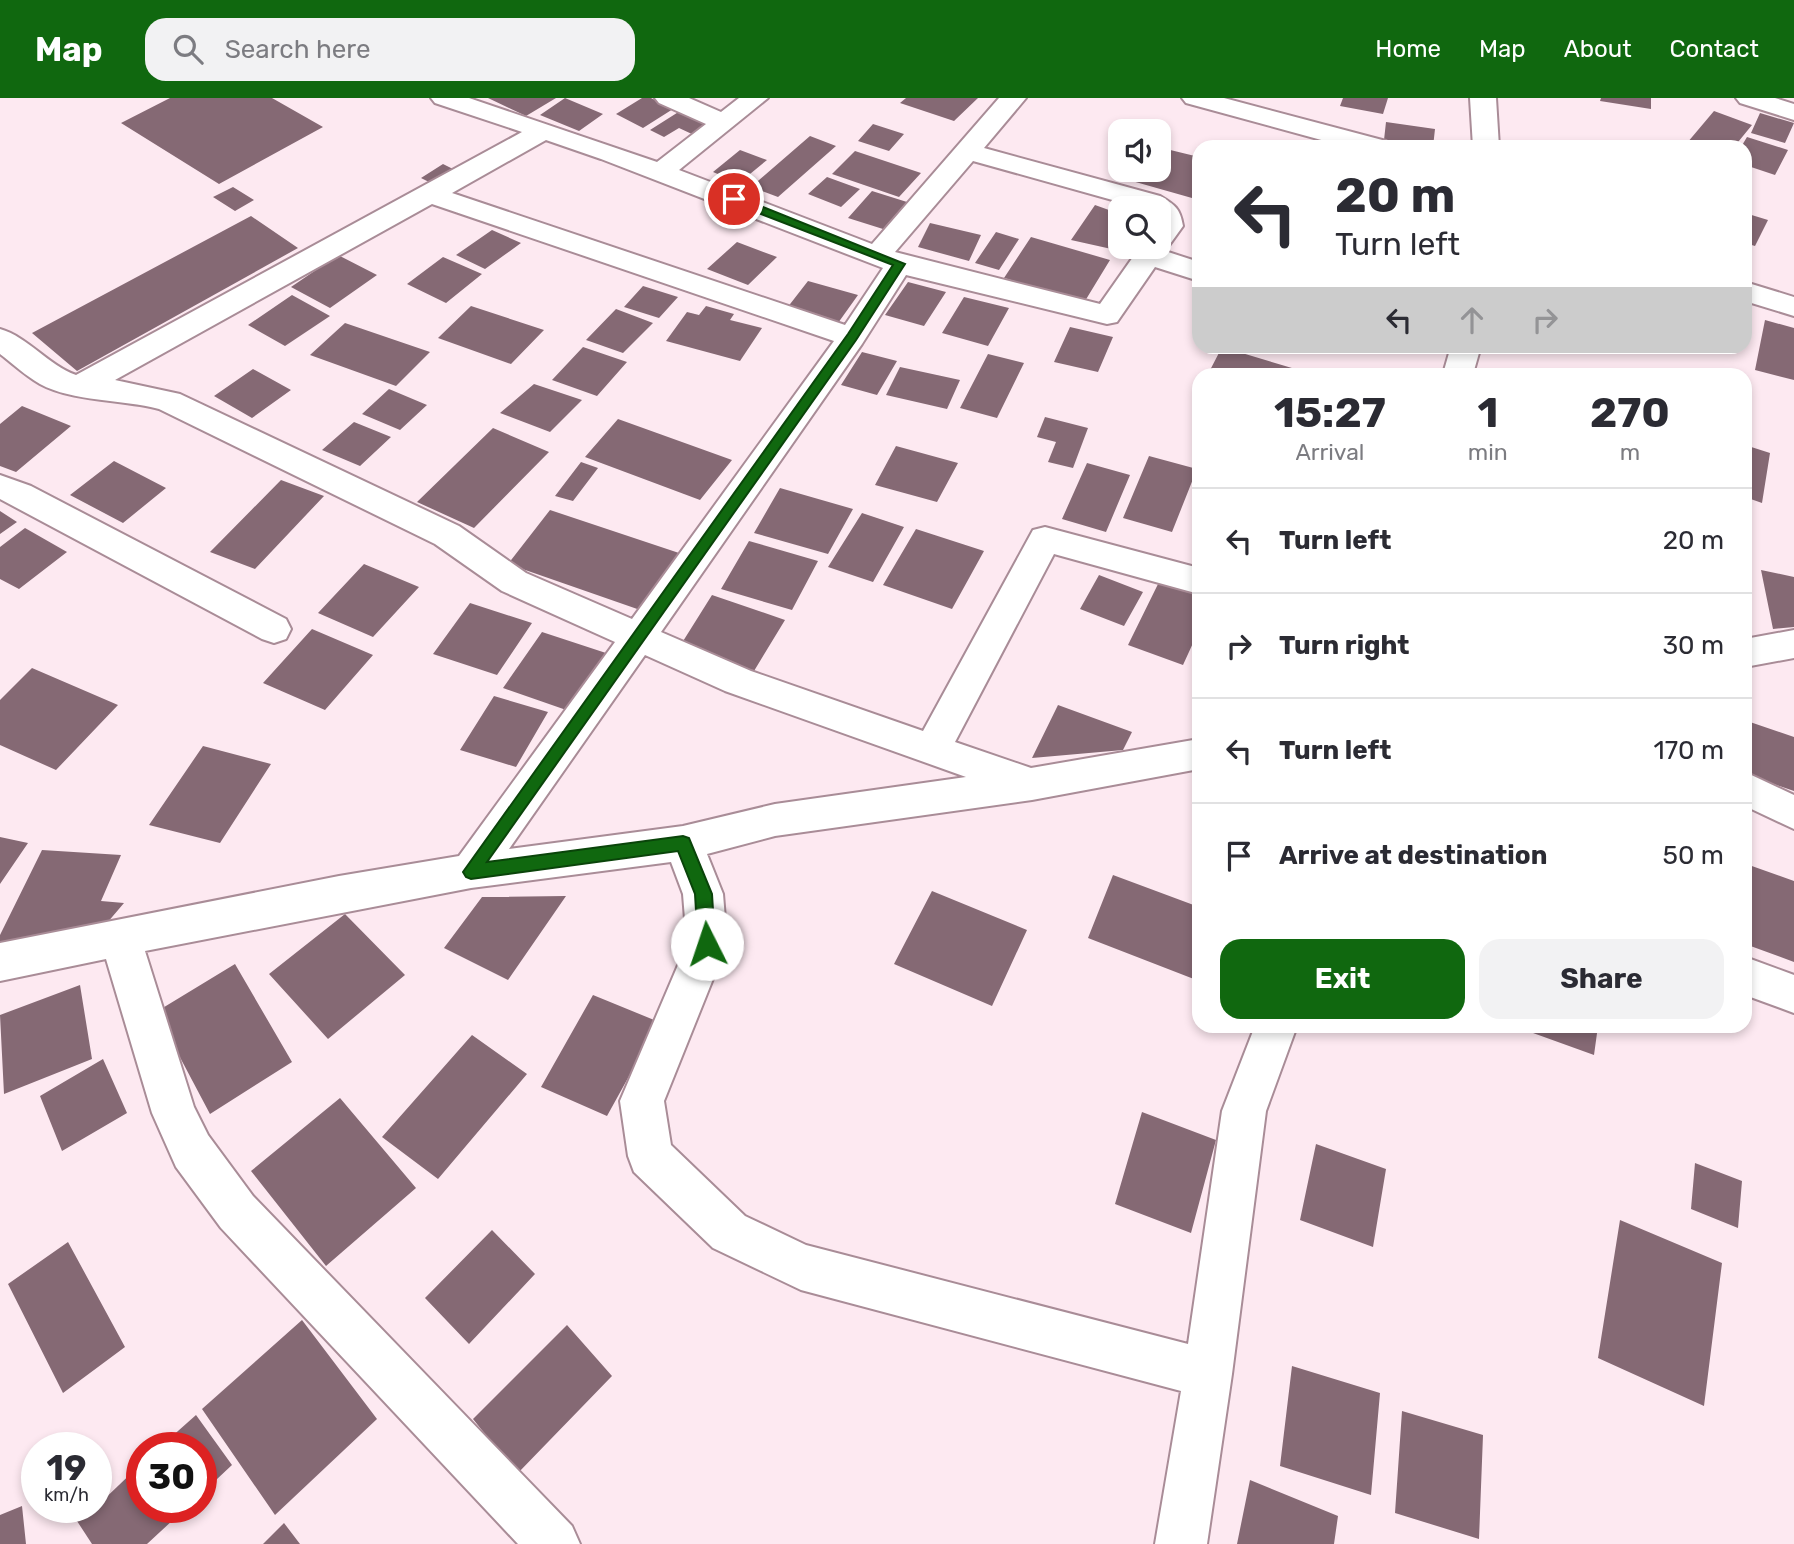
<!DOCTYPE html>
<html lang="en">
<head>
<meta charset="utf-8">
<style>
  body { margin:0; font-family:Rubik,sans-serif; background:#f2f2f3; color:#2b2b33; height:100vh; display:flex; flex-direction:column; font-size:26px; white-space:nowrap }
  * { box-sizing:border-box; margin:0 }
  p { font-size:23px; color:#7c7c81 }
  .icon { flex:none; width:38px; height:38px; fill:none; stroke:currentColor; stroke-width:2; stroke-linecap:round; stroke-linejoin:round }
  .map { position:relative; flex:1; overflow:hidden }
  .side { position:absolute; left:1192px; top:270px; width:560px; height:665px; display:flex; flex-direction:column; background:#fff; border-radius:21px; box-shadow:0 4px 10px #0003 }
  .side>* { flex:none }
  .top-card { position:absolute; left:1192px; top:42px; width:560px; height:214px; border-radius:21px; box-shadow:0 4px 10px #0003; background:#fff; color:#2b2b33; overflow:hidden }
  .tools { position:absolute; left:1108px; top:21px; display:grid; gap:14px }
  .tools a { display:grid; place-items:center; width:63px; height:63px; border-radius:14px; background:#fff; box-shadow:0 4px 10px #0003; font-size:35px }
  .speed { position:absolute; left:21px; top:1334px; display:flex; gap:14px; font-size:35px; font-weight:700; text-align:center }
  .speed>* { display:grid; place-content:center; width:91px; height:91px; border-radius:50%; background:#fff; box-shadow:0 4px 10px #0003; line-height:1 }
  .speed small { font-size:18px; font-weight:400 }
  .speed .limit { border:10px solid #d22; background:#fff; color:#111 }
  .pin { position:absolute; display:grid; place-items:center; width:60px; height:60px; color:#fff; margin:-30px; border:4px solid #fff; border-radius:50%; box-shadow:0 2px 7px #0007 }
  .me { position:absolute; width:77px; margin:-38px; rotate:356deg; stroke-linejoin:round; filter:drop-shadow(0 0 5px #0008) }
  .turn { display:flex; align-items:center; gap:24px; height:147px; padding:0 28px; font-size:32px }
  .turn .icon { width:91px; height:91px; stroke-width:2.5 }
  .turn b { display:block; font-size:49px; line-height:60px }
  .lanes { display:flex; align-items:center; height:66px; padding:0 28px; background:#0003; justify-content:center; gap:35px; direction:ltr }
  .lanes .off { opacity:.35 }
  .eta { display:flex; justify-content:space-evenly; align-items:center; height:119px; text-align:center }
  .eta b { font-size:42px; font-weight:700; line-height:49px }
  .button { display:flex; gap:14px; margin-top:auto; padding:14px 28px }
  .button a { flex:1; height:80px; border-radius:21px; background:#10680f; color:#fff; font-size:28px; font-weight:700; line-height:80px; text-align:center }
  .button a+a { background:#f2f2f3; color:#2b2b33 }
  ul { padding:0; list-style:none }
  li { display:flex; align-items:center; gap:21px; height:105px; padding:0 28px; border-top:2px solid #e1e1e2 }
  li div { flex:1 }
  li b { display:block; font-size:26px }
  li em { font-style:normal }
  header { display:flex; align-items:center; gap:42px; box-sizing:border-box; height:98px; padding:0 35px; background:#10680f; color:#fff }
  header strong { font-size:33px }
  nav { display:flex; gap:38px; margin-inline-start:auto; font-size:24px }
  .search { width:490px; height:63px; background:#f2f2f3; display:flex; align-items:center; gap:18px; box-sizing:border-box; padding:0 24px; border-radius:21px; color:#7c7c81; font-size:26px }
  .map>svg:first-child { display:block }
  .building { fill:#856974 }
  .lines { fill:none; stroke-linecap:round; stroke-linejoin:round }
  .minor-casing { stroke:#a98c97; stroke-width:4 }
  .minor { fill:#fff; fill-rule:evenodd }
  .route { fill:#10680f; stroke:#0a440a; stroke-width:2 }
</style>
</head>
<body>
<header>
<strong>Map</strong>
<div class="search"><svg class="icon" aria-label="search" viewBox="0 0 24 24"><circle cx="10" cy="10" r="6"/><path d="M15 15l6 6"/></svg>Search here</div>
<nav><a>Home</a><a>Map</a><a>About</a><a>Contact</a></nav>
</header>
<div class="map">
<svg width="1794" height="1446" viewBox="0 0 1794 1446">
  <rect width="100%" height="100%" fill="#fde9f1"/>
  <!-- building -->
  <path class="building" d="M170,0H272L323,29L219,86L121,25Z
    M488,0H556L526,18Z
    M565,0L603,16L579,33L540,17Z
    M642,0H651L673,11L643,30L616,16Z
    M906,0H978L954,23L900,5Z
    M1343,0H1388L1383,16L1340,8Z
    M1601,0H1651V11L1600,3Z
    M680,13L710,27L694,37L679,30L664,39L650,32Z
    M1714,13L1752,27L1734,49H1699L1687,45Z
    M1760,15L1794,25L1785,45L1751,35Z
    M1386,24L1435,31L1433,49L1384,42Z
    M873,26L904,36L889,53L858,43Z
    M810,38L836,48L778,99L751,89Z
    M1747,39L1788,52L1775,77L1745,67V49H1741Z
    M1158,49L1199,59V102L1132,83L1139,72H1158Z
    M740,52L767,62L739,85L713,74Z
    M855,53L921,75L899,99L832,76Z
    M443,66L453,71L431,85L421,80Z
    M827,79L860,91L841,109L808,96Z
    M233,89L254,102L235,113L213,99Z
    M872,93L907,104L883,131L848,120Z
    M1095,107L1120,116V146L1116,152L1071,142Z
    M1745,115L1768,122L1755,148L1745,145Z
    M251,118L298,150L77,273L32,235Z
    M930,125L981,137L969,163L918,149Z
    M492,132L521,145L485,171L456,157Z
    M996,134L1019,141L999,172L975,165Z
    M1031,139L1110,162L1085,203L1004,180Z
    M737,144L777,159L748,187L707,171Z
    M338,157L377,177L330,210L291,189Z
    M443,159L482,176L446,205L407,186Z
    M808,183L858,197L838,225L787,210Z
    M908,184L946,194L924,228L885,217Z
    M643,188L678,199L659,220L624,209Z
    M292,197L330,218L285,248L248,227Z
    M964,199L1009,210L988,248L942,235Z
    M471,208L544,232L511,266L438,240Z
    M706,208L734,216L730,222L762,230L740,263L666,243L687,214L699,217Z
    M616,211L653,225L623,255L586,242Z
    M1765,222L1794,230V282L1755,272Z
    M345,225L430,254L396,288L310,257Z
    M1070,229L1113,239L1098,274L1054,264Z
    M583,249L627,264L597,298L552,282Z
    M1222,249L1302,273L1301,276H1208Z
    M862,254L897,263L877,297L841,287Z
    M988,256L1024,265L997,320L960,310Z
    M900,269L960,282L947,311L886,297Z
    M253,271L291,292L252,320L214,298Z
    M534,286L582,302L550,334L500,315Z
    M389,291L427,307L400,332L362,316Z
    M22,308L71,328L16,374L0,368V326Z
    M1045,319L1088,330L1073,370L1048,364L1056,344L1037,339Z
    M618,321L732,362L700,402L585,359Z
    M354,324L391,339L360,368L322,352Z
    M493,330L549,354L474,430L417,404Z
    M1745,347L1770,355L1762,405L1745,399Z
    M896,348L958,365L937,404L875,387Z
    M1149,358L1197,371L1172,434L1123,420Z
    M114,363L166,390L123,425L70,397Z
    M581,364L598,370L573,403L555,398Z
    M1087,365L1130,377L1106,434L1062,421Z
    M281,382L324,398L255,471L210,454Z
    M780,390L853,411L828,456L754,435Z
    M550,412L682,456L643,513L508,466Z
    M0,413L17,424L0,436Z
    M862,415L904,429L873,484L828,469Z
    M25,430L67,454L19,491L0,481V449Z
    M916,431L984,453L952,511L883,487Z
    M749,443L818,463L792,512L721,491Z
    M364,466L419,489L373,539L318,515Z
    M1761,472L1794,479V529L1773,531Z
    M1099,477L1143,494L1124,528L1080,511Z
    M1160,482L1199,496V532L1183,567L1128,547Z
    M712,497L785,522L754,573L680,548Z
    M470,505L532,525L497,577L433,556Z
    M312,531L373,557L325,612L263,585Z
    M542,534L609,556L572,614L503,590Z
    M32,570L118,607L56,672L0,647V602Z
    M494,598L548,614L516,669L460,652Z
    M1058,607L1132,634L1123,652L1032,660Z
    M1750,624L1794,639V693L1745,676Z
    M203,648L271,666L220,745L149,727Z
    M0,739L28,745L0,786Z
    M42,752L121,757L101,803L124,805L107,825L0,844V837Z
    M1749,767L1794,783V864L1745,846V800Z
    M1113,777L1199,809V883L1088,840Z
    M932,793L1027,832L992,908L894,866Z
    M566,798L508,882L444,850L482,799Z
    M345,816L405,877L328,941L269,876Z
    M235,866L292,964L210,1016L156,914Z
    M80,887L92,961L4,996L0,917Z
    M593,897L659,924L607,1018L541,989Z
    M1520,928H1598L1594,957L1519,930Z
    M472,937L527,976L438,1081L382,1039Z
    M103,961L127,1015L62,1053L40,998Z
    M340,1000L416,1090L326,1168L251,1073Z
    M1142,1014L1216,1042L1191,1135L1115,1106Z
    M1316,1046L1386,1071L1373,1149L1300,1122Z
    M1695,1065L1742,1083L1738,1130L1691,1111Z
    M1620,1122L1722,1165L1704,1308L1598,1260Z
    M492,1132L535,1176L469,1246L425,1200Z
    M68,1144L125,1249L63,1295L8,1186Z
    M302,1222L377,1321L275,1417L202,1311Z
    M567,1227L612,1278L517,1376L473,1321Z
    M1292,1268L1380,1295L1371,1397L1280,1368Z
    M1402,1313L1483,1337L1479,1441L1395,1415Z
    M196,1317L232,1367L201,1396V1349H160Z
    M142,1365V1409H187L147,1446H92L77,1423L96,1409Z
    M1250,1382L1338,1418L1334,1446H1237Z
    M22,1408L26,1446H0V1417Z
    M284,1425L300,1446H263Z"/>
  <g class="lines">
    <!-- minor casing -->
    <g class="minor-casing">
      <path id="minor" d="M431,0H469L657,64L706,26L659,5L655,0H689L721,14L739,0H768L679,72L872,146L999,0H1026L984,50L1160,98C1175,107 1180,110 1183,128L1165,153L1199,164V183L1155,169L1117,224L1107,226L906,177L862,246L661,534L751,573L923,633L1033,432L1045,429L1199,470V496L1054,456L955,644L1031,670L1199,641V671L1032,702L775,738L707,756L723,796L727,846L664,1003L671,1047L745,1118L806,1147L1188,1246L1222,1013L1255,928H1297L1266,1013L1232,1276L1207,1446H1155L1181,1293L801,1192L713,1150L634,1074L628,1058L620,1003L687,846L683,796L671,764L471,790L145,853L194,1009L208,1037L253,1098L572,1428L580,1446H518L221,1130L176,1069L152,1015L106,861L0,883V845L339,778L459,758L615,544L502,493L435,446L159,311C122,301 73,304 40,286C26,278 13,266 0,256V231C28,239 48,267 76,277L522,34L435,5ZM546,42L601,61L883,170L845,227L452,95ZM973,63L1141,110H1158V149H1140L1100,206L895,154ZM432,106L834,243L632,521L526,475L459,428L180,296L115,282ZM645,557L725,593L966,679L775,706L683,728L509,751Z
        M1182,0H1224L1386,43L1390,49H1347L1186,5Z
        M1470,0H1496L1499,49H1473Z
        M1736,0H1775L1794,6V22L1740,5Z
        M1745,184L1794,199V218L1745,203Z
        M1451,248H1481L1473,276H1443Z
        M0,377L31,388L286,521L291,531L286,541L274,545L262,541L0,401Z
        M1794,532V560L1745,569V541Z
        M1745,674L1794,697V731L1745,708Z
        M1745,859L1794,877V915L1745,897Z"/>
    </g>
    <!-- minor -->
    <use href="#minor" class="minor"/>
  </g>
  <!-- route -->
  <path class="route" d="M730,99H738L905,166L856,242L487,764L683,738L689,740L712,796L715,846L713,851L707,853L701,851L698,846L695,796L678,753L471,781L466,779L463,774L848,236L893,167L730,104Z"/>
</svg>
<div class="tools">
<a><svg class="icon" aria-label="sound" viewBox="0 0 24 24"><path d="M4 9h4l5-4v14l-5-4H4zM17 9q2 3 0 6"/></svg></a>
<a><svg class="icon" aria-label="search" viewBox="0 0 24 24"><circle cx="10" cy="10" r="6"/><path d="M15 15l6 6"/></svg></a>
</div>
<div class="speed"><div>19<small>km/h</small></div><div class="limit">30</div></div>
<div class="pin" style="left:734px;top:101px;background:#d93025"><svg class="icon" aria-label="arrive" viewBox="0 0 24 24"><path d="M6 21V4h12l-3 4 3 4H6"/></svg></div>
<svg class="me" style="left:707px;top:846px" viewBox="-20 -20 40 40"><circle r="19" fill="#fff"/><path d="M0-13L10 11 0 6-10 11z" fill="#10680f"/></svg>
<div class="top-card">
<div class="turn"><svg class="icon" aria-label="left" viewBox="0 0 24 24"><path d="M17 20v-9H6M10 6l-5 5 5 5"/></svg><div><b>20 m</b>Turn left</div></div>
<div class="lanes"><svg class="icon" aria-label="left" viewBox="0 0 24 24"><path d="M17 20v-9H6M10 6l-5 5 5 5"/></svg><svg class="icon off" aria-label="ahead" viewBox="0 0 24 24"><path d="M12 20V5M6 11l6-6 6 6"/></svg><svg class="icon off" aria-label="right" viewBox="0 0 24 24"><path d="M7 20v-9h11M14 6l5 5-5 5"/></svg></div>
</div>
<section class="side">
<div class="eta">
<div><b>15:27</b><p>Arrival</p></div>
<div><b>1</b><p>min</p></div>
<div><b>270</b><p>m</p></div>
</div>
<ul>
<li><svg class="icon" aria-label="left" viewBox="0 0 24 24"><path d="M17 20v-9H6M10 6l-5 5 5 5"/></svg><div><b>Turn left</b></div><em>20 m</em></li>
<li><svg class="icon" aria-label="right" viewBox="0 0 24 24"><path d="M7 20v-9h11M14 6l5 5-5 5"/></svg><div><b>Turn right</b></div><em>30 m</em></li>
<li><svg class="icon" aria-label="left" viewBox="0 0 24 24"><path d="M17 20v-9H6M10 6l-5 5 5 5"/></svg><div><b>Turn left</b></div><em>170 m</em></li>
<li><svg class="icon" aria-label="arrive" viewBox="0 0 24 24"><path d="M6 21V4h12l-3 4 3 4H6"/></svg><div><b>Arrive at destination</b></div><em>50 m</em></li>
</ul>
<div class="button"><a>Exit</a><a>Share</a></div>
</section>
</div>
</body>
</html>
